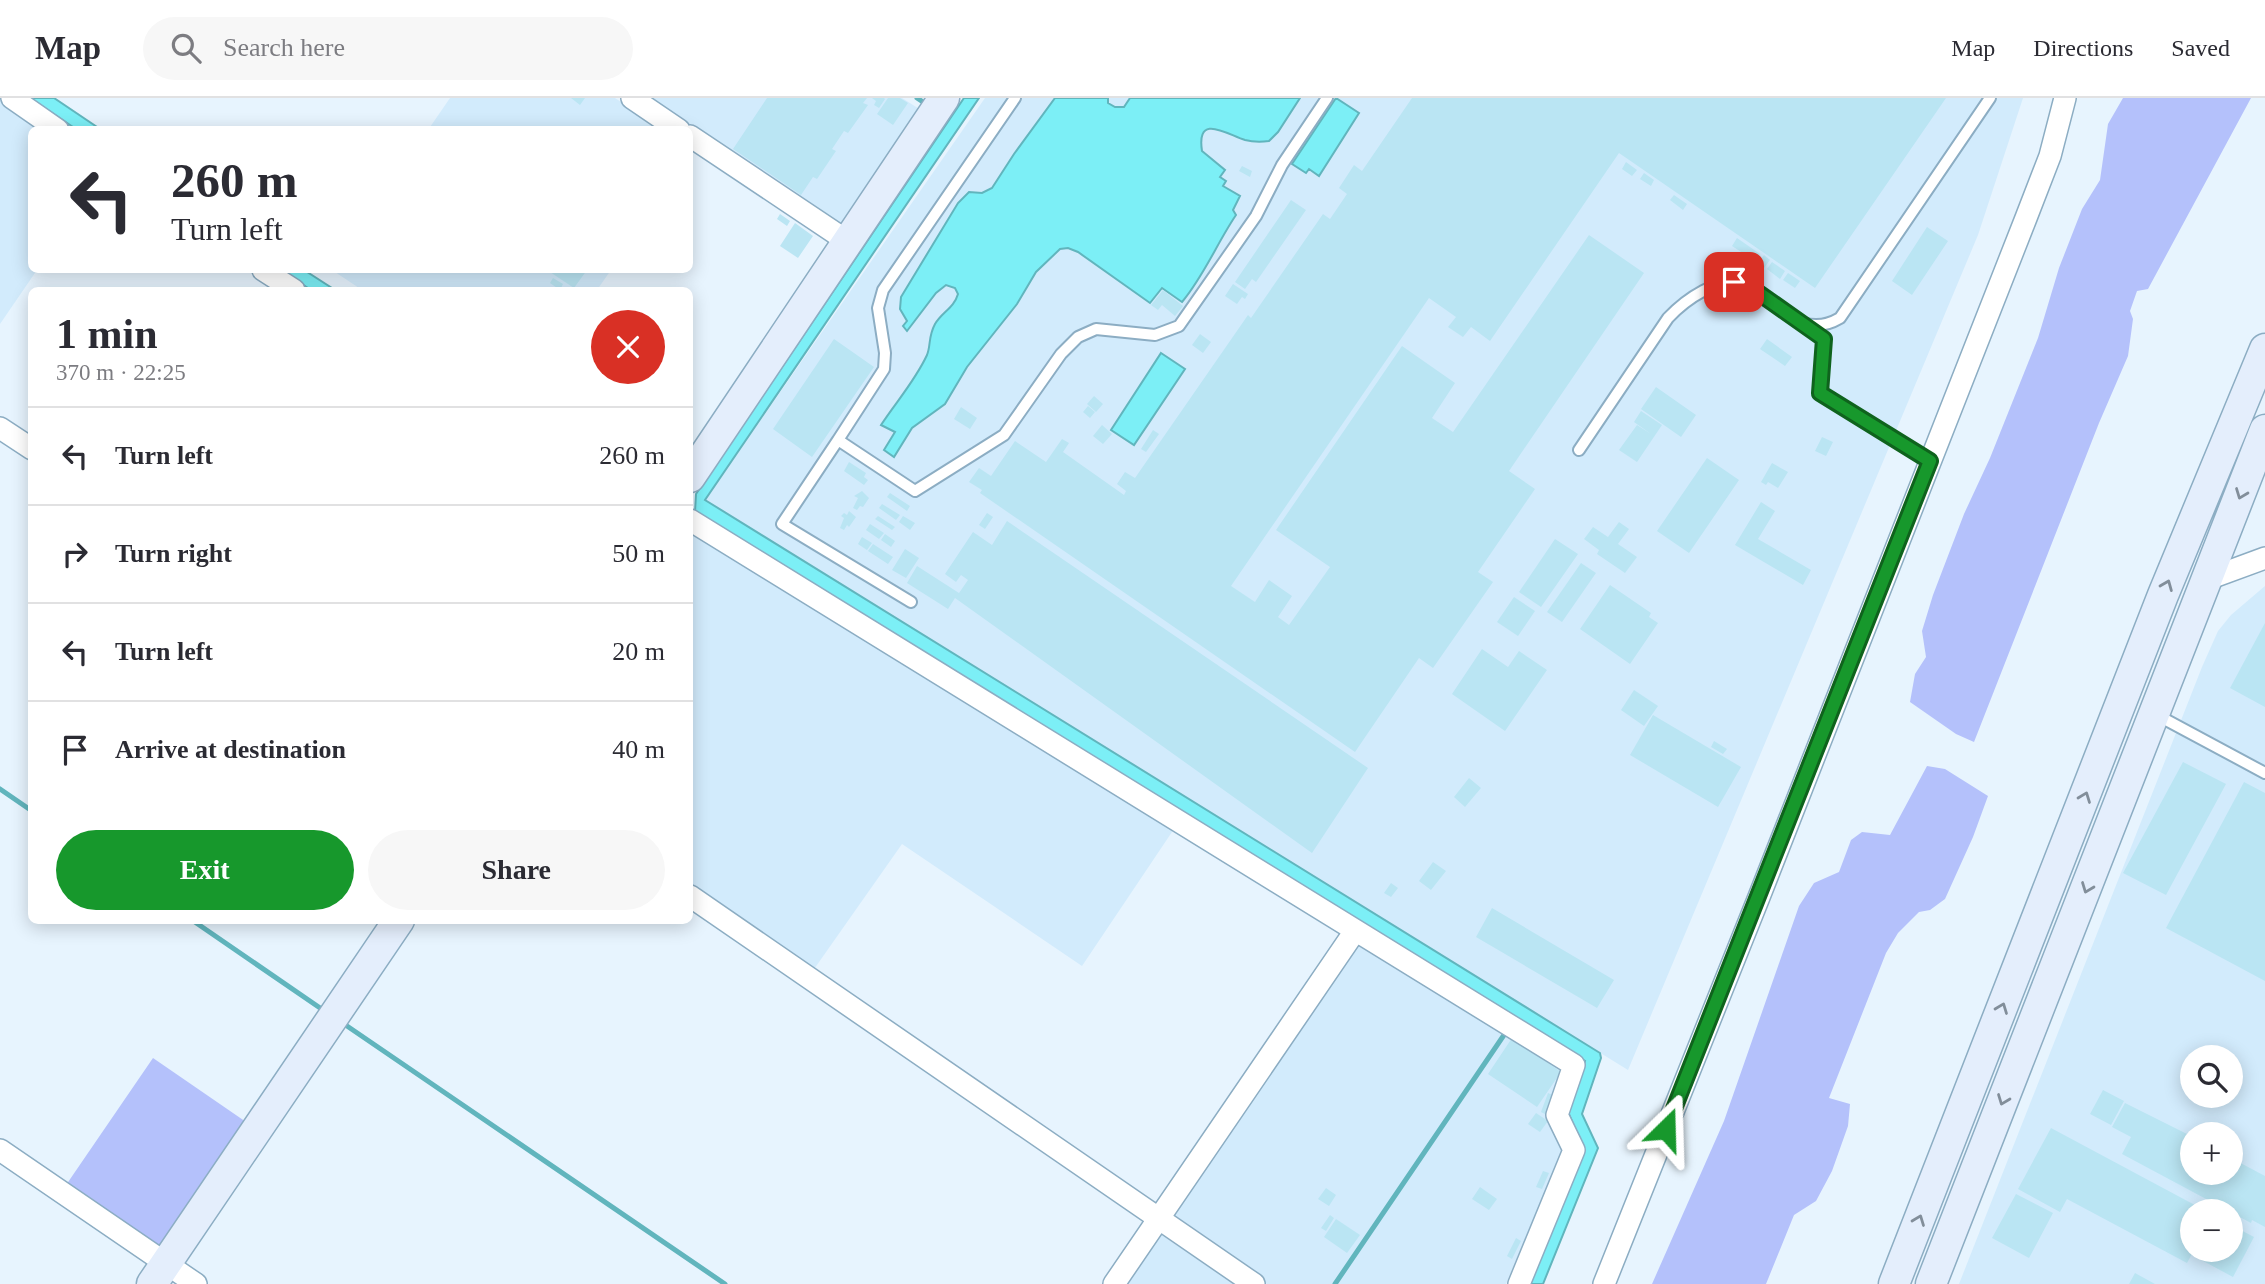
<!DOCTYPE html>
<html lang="en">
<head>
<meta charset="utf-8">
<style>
  body { margin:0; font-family:"Times New Roman",serif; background:#f7f7f7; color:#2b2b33; height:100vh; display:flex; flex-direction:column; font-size:26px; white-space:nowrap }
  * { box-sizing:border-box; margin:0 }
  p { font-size:23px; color:#7c7c81 }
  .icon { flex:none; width:38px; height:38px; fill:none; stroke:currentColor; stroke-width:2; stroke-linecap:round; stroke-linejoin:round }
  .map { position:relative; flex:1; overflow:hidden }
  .details { position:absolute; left:28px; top:189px; width:665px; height:637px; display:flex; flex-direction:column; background:#fff; border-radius:10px; box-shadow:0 4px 18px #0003 }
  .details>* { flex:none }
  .guide { position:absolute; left:28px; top:28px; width:665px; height:147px; border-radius:10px; box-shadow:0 4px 18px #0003; background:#fff; color:#2b2b33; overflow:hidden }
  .tools { position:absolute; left:2180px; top:947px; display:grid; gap:14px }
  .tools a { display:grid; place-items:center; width:63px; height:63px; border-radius:50%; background:#fff; box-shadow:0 4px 18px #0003; font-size:35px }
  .pin { position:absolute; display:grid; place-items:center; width:60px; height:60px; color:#fff; margin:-30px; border-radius:14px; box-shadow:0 4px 10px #0006 }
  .me { position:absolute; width:77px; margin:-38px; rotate:22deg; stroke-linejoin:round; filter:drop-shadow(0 0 5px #0008) }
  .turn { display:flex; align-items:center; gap:24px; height:147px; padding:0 28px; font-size:32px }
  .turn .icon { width:91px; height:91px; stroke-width:2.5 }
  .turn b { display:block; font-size:49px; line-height:60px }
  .round { display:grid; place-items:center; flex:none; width:74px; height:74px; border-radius:37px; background:#f7f7f7 }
  .headline { display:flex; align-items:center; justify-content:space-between; height:119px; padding:0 28px }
  h1 { font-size:42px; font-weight:700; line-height:52px }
  .primary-button { display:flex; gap:14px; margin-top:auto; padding:14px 28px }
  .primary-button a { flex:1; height:80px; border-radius:42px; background:#17982c; color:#fff; font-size:28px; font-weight:700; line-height:80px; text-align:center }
  .primary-button a+a { background:#f7f7f7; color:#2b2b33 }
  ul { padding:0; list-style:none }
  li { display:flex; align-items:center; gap:21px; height:98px; padding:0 28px; border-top:2px solid #e1e1e2 }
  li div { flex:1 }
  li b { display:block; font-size:26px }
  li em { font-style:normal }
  header { display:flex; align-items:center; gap:42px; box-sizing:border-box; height:98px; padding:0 35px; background:#fff; border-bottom:2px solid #e1e1e2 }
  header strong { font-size:33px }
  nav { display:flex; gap:38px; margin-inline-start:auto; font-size:24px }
  .search { width:490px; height:63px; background:#f7f7f7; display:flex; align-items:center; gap:18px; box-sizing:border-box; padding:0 24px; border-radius:38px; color:#7c7c81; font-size:26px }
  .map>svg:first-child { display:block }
  .built { fill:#d2ebfc; fill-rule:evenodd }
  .green { fill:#b4c1fb }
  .water { fill:#7ceff6; stroke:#61b5bd; stroke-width:2 }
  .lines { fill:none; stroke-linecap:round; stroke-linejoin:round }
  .stream { stroke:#61b5bd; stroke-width:5 }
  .building { fill:#bae5f3 }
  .lane-casing { stroke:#8cadc3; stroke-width:14 }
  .street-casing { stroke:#8cadc3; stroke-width:24 }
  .secondary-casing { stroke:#8cadc3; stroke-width:33 }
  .lane { stroke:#fff; stroke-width:10 }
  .street { stroke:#fff; stroke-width:21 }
  .secondary { stroke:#e4eefc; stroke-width:30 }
  .oneway { stroke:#828e9a }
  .route-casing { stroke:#0f631d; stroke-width:18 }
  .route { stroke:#17982c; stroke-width:12 }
</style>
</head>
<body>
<header>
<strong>Map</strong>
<div class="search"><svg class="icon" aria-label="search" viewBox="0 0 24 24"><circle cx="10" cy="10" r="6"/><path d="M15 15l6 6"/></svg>Search here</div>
<nav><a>Map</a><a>Directions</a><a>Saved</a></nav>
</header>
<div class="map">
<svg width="2265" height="1186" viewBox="0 0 2265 1186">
  <rect width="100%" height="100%" fill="#e7f4fe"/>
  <!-- built -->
  <path class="built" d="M450,0H615L662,31L428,32Z
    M645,0H902L924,14L843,133Z
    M985,0H2023L1978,137L1628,972L705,402Z
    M0,1L44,31L32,32V172H37L0,226Z
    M332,172H611L597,192H362Z
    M690,431L1176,728L1082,868L902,746L812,874L690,789Z
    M2265,488V1186H1959L2202,569L2218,533L2231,517ZM2193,959H2231V998H2193ZM2193,1036H2231V1074H2193ZM2193,1113H2231V1152H2193Z
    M1362,843L1564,970L1563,1051L1506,1186H1267L1171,1122L1169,1116L1352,848Z
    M1157,1134L1235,1186H1121Z"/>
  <!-- green -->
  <path class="green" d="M2123,0H2251L2148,191L2137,193L2130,213L2133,221L2128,258L2099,325L1974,644L1956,636L1910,604L1915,576L1926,559L1922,533L1933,497L1964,416L1990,360L2038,240L2059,170L2082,111L2100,82L2108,26Z
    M1927,668L1945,671L1988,698L1973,739L1945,801L1930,812L1919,814L1898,835L1886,855L1829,1000L1850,1006L1848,1028L1832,1073L1816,1103L1794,1117L1766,1186H1652L1724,1023L1799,808L1814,785L1839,774L1851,742L1862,734L1890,737Z
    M153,960L249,1026L165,1150L155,1151L64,1090Z"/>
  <!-- water -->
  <path class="water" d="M30,0H54L100,31H76Z
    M964,0H979L705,402L1600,955L1601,960L1582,1016L1598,1050L1543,1186H1528L1583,1049L1568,1014L1585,963L695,414L696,396Z
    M1055,0H1108V5L1115,9H1124L1130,0H1300L1278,34L1269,43C1261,44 1253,44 1245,42C1228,37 1196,14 1202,53L1225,72L1220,79L1226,83L1223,88L1240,98L1233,112L1236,117C1217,145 1204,178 1182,204L1162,190L1150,205L1078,154L1068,150L1060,151L1036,174L1017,206L967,269L945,306L912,330L894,359L884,352L895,334L881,327C896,304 915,283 927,257C931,247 928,239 935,226C942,214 954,210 958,196L955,190L946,187L936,195L907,233L903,228L907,223L900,211L901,199L958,105L969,94L982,95L992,90L1014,56Z
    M1336,0L1359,15L1319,78L1309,71L1306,75L1292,66Z
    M281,172H304L335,192H311Z
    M1161,255L1185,271L1134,347L1111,332Z"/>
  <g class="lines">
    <!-- stream -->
    <path class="stream" d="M917,0L926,6
      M0,691L32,713
      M192,822L323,912
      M347,928L725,1186
      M1335,1186L1506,934"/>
  </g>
  <!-- building -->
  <path class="building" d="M571,0H585L580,7Z
    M767,0H867L863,5L868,7L848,35L844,33L832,51L836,53L817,81L813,79L801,97L733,51Z
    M872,0H884L885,1L879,10L874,7L876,3Z
    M888,0H900L908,5L893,27L877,16Z
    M1412,0H1946L1815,190L1619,55L1490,243L1471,229L1463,239L1448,229L1456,219L1429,200L1231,488L1255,504L1269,482L1292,498L1278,519L1289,527L1330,469L1276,432L1402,248L1455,285L1432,320L1453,334L1589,137L1644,175L1509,373L1535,391L1478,474L1493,484L1433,570L1419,560L1355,654L980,395L982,392L969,384L979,370L991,378L1015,343L1046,364L1062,341L1069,345L1063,354L1124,397L1126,393L1117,386L1125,374L1135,380L1248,217L1251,220L1323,116L1330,121L1347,96L1339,90L1354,67L1362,73Z
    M1626,64L1637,72L1632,78L1622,71Z
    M1242,68L1252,73L1250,79L1239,73Z
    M1644,75L1654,82L1651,88L1640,81Z
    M1674,97L1687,106L1683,112L1670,102Z
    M1291,102L1306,112L1256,184L1252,181L1245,191L1235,184Z
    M780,116L790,123L787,128L777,121Z
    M795,125L813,138L798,160L780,148Z
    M1927,129L1948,143L1912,197L1892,183Z
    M1737,140L1760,156L1755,163L1732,148Z
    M1764,157L1770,162L1764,170L1758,165Z
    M1772,164L1785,173L1780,181L1767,171Z
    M547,172H587L574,190Z
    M1788,175L1800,183L1795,190L1783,182Z
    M553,180L563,186L560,192L550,185Z
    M1233,186L1248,196L1245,201L1242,199L1237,206L1225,198Z
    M1163,192L1183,208L1175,218L1162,207L1158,212L1151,207Z
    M1200,236L1211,244L1203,255L1192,247Z
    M834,241L874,269L812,359L773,331Z
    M1767,241L1792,259L1785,268L1760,251Z
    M1656,289L1696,317L1681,339L1641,311Z
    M1094,298L1103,306L1096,314L1087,306Z
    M1088,308L1095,314L1090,320L1083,314Z
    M961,309L977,320L970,331L954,321Z
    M1641,313L1662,327L1637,364L1619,352L1637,327L1651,336L1634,324Z
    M1102,327L1112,336L1103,346L1093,338Z
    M1153,332L1159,336L1146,354L1141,351Z
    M1822,339L1833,344L1826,358L1815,353Z
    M1707,360L1739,382L1689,455L1657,433Z
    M849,364L866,375L864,379L868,382L864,387L844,373Z
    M1772,365L1788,374L1778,390L1768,384L1766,387L1761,384Z
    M862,393L869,400L863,409L860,408L857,412L853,410L858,400L854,398Z
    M890,395L910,408L907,413L887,399Z
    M1761,404L1775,413L1758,441L1811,472L1803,487L1735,447Z
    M882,406L900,417L896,422L879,410Z
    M849,413L856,419L849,429L847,427L844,432L840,430L844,420L841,418L844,415L847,417Z
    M987,415L993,419L985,431L979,427Z
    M878,418L895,429L892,432L875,421Z
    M903,418L915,425L910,432L899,424Z
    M1007,423L1368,670L1312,755L955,500L948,511L907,485L917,468L959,495L968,482L961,477L956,484L945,476L973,434L992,447Z
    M1619,424L1629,431L1618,446L1637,459L1625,475L1597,456L1599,452L1584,441L1593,429L1608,439Z
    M870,426L884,435L879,441L866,432Z
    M885,436L895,443L891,449L881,442Z
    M862,439L872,445L867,452L858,446Z
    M1555,441L1578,456L1541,509L1519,494Z
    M873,446L893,459L888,466L868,453Z
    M905,451L919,460L906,480L892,472Z
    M1581,465L1596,475L1562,524L1547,514Z
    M1610,487L1651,515L1649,519L1658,525L1630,566L1580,531Z
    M1514,499L1535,513L1518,538L1497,524Z
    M2265,525V609L2230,590Z
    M1482,551L1508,569L1519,553L1547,572L1505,633L1452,596Z
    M1634,592L1658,608L1644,628L1621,612Z
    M1653,617L1741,669L1718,709L1630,657Z
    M1714,643L1727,651L1723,656L1711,649Z
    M2183,664L2226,686L2166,797L2123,775Z
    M1469,680L1481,690L1465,709L1454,699Z
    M2244,684L2265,695V883L2166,830Z
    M1433,764L1446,773L1431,792L1419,783Z
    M1391,785L1398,790L1391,799L1384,795Z
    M1492,810L1614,882L1597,910L1476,839Z
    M1512,940L1561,974L1537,1009L1488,976Z
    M2103,992L2124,1003L2111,1027L2090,1016Z
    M1548,995L1555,998L1547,1017L1541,1014Z
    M2125,1005L2193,1039V1074H2231V1060L2265,1078V1129L2252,1122L2251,1125L2122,1056L2131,1039L2112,1029Z
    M1536,1015L1548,1023L1540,1034L1528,1026Z
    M2051,1030L2206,1113H2193L2194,1152L2187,1165L2067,1101L2060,1114L2018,1091Z
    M1543,1073L1549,1075L1542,1091L1536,1089Z
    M1480,1089L1497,1101L1489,1112L1472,1101Z
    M1326,1090L1336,1097L1329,1108L1318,1101Z
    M2016,1096L2053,1115L2029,1160L1992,1140Z
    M1330,1117L1334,1120L1326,1133L1321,1130Z
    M1336,1121L1360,1137L1347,1155L1324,1139Z
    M2231,1127L2254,1139L2233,1179L2192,1157L2196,1152H2231Z
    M1516,1140L1521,1143L1512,1161L1507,1158Z
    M2135,1175L2155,1186H2129Z"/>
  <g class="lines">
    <!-- lane casing -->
    <g class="lane-casing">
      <path id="lane" d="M1805,228L1824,241L1820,295L1930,364
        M838,342L884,271L885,255L878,210L883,192L1015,0
        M1579,352L1668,220C1685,202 1719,177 1745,186C1750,187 1754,192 1759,195C1785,214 1806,240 1840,220L1990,0
        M911,504L782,426L838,342L915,393L1004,337L1061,256L1078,239L1096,231L1155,237L1179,228L1256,118L1282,67L1327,0
        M2155,616L2265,675"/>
    </g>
    <!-- street casing -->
    <g class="street-casing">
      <path id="street" d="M12,0L58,32
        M632,0L679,32
        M690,38L847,143
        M263,172L294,192
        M0,330L32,351
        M690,422L1574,967L1557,1017L1574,1052L1519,1186
        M2208,481L2265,460
        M690,798L1254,1186
        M0,1052L196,1186
        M1114,1186L1355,833
        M1604,1186L1759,799L2026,120L2050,58L2065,0"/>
    </g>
    <!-- secondary casing -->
    <g class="secondary-casing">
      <path id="secondary" d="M690,379L944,0
        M152,1186L399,822
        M1894,1186L2163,497L2265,251
        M1931,1186L2265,332"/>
    </g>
    <!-- lane -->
    <use href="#lane" class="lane"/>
    <!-- street -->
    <use href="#street" class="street"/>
    <!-- secondary -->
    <use href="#secondary" class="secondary"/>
  </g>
  <!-- one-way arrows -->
  <defs><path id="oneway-chevron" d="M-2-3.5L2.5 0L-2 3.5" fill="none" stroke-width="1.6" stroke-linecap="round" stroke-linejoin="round" transform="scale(1.75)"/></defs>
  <g class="oneway">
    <use href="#oneway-chevron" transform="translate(2241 396) rotate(111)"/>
    <use href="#oneway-chevron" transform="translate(2167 487) rotate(-68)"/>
    <use href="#oneway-chevron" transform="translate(2085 699) rotate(-69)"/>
    <use href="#oneway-chevron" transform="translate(2087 790) rotate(111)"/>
    <use href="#oneway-chevron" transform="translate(2002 910) rotate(-69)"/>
    <use href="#oneway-chevron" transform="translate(2003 1002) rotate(111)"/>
    <use href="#oneway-chevron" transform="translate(1919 1122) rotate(-69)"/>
  </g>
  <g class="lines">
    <!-- route casing -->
    <g class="route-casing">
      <path id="route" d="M1666,1031L1930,363L1820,295L1824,241L1746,186L1734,184"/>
    </g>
    <!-- route -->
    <use href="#route" class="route"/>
  </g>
</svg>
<div class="tools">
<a><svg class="icon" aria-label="search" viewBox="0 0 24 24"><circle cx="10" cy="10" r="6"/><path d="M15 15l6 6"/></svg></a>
<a>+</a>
<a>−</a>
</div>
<div class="pin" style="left:1734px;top:184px;background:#d93025"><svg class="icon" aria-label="arrive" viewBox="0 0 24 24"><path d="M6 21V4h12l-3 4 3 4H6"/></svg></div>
<svg class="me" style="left:1666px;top:1031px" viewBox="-20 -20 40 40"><path d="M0-17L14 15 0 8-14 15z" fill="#17982c" stroke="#fff" stroke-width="4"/></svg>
<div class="guide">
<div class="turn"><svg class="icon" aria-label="left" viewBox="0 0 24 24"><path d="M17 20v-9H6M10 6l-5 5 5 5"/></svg><div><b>260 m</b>Turn left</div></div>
</div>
<section class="details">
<div class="headline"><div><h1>1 min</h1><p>370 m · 22:25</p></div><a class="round" style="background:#d93025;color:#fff"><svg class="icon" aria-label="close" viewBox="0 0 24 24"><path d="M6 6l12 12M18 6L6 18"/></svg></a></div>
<ul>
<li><svg class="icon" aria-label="left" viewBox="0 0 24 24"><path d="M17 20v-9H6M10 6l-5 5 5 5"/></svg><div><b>Turn left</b></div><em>260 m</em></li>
<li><svg class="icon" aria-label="right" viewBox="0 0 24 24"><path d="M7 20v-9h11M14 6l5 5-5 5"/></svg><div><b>Turn right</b></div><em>50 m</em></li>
<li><svg class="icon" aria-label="left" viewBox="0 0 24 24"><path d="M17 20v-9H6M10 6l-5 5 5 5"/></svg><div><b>Turn left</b></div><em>20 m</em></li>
<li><svg class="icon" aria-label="arrive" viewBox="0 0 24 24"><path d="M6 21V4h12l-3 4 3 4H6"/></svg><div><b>Arrive at destination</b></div><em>40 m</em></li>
</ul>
<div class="primary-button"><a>Exit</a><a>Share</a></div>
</section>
</div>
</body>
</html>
